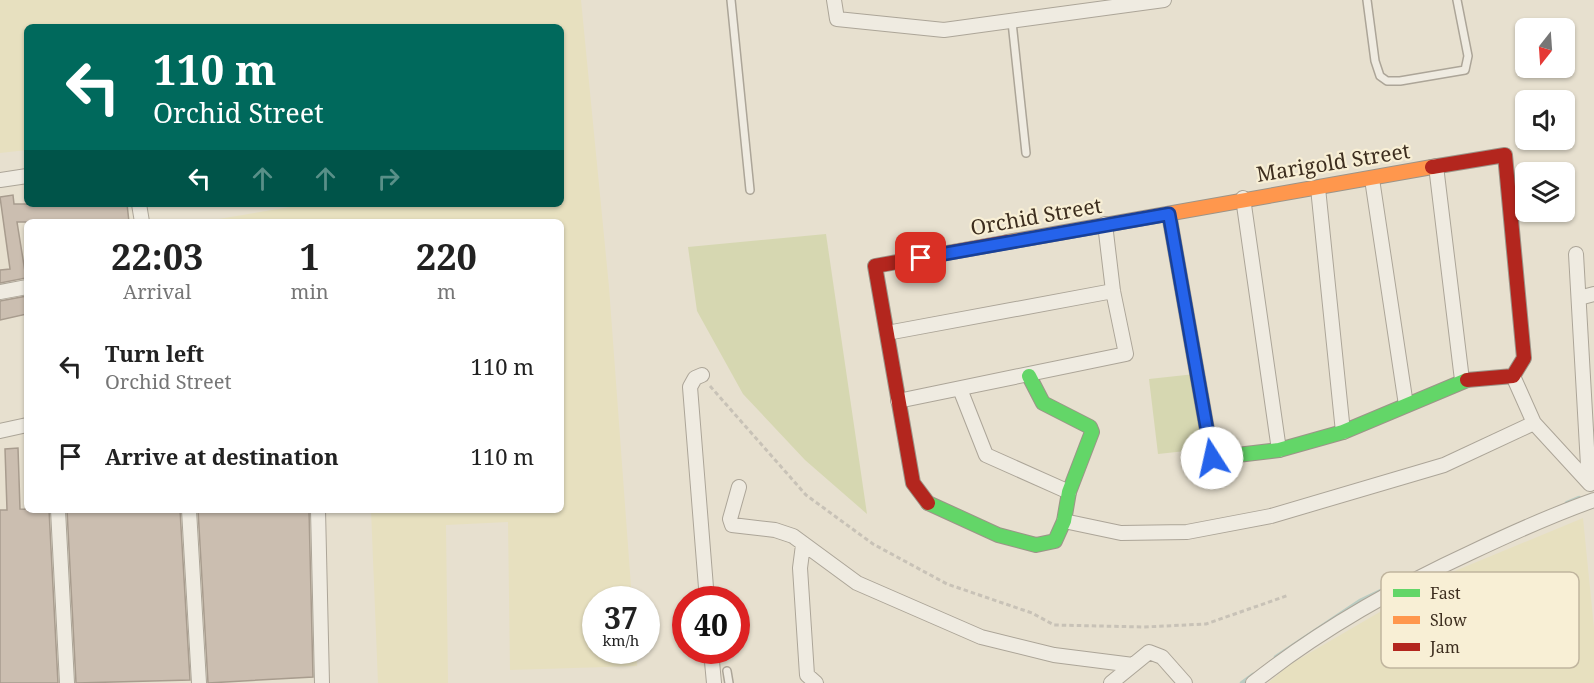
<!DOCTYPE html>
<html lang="en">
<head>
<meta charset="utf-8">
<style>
  body { margin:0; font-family:"Noto Serif",serif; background:#f6f6f6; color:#222; height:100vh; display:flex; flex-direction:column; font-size:22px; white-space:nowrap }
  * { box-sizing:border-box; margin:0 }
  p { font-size:20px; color:#767676 }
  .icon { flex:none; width:33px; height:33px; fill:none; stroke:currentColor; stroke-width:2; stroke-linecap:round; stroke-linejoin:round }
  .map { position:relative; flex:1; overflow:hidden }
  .panel { position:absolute; left:24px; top:219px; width:540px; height:294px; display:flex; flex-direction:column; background:#fff; border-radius:9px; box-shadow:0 2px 4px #0004 }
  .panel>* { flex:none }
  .guide { position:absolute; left:24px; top:24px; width:540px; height:183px; border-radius:9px; box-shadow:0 2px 4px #0004; background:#00695c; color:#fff; overflow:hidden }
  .needle { width:39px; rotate:197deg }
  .buttons { position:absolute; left:1515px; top:18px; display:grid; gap:12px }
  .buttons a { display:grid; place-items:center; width:60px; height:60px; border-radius:9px; background:#fff; box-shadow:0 2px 4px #0004; font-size:30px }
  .speed { position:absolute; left:582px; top:586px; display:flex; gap:12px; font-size:30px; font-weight:700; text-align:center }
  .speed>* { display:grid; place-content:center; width:78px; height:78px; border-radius:50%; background:#fff; box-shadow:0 2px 4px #0004; line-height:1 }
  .speed small { font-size:15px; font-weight:400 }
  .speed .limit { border:9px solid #d22; background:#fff; color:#111 }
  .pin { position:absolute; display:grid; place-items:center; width:51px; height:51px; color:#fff; margin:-26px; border-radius:12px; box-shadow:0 3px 9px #0006 }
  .me { position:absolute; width:66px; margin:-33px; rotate:350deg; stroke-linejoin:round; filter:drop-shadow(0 0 4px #0008) }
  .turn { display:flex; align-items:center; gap:21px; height:126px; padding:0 30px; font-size:27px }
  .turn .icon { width:78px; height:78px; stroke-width:2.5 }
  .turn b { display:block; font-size:42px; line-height:51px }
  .lanes { display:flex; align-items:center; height:57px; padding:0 30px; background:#0003; justify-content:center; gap:30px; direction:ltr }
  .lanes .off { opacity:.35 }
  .eta { display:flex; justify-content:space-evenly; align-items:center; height:102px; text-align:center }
  .eta b { font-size:36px; font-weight:700; line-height:42px }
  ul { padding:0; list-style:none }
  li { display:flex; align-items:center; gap:18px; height:90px; padding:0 30px }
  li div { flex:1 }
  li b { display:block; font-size:22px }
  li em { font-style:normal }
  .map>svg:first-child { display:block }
  .farmland { fill:#e7e0bf }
  .green { fill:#d6d7b1 }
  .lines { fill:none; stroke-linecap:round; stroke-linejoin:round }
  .stream { stroke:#baccc2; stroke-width:4.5 }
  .building { fill:#cbbeb0; stroke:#a89c8e; stroke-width:1.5 }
  .lane-casing { stroke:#aca598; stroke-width:10 }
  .street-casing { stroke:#aca598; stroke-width:16 }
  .fast-casing { stroke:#9c9488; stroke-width:16 }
  .slow-casing { stroke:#9c9488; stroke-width:16 }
  .jam-casing { stroke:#9c9488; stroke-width:16 }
  .path { stroke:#c8c2b7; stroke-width:3; stroke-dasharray:4.5 3; stroke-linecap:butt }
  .lane { stroke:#efebe1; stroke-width:7 }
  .street { stroke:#efebe1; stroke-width:14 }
  .fast { stroke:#63d668; stroke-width:14 }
  .slow { stroke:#ff974d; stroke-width:14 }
  .jam { stroke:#b3261e; stroke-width:14 }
  .route-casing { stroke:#184099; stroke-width:15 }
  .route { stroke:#2563eb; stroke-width:10 }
  .labels { text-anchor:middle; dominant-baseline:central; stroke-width:4.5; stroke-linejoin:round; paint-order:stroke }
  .street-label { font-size:21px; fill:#3d2e1f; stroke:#f8efd5 }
  .key { fill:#f8efd5; stroke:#c0b59e; stroke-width:1.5 }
  .key-label { font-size:16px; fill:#3d2e1f }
</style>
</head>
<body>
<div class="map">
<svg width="1594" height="683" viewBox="0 0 1594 683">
  <rect width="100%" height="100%" fill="#e7e0cf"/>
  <!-- farmland -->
  <path class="farmland" d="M0,0H581L609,287L632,600H596V651H636L637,666L510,670L508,522L446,525L448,683H378L371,510H561V222H201L308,204H561V27H27V150L0,153Z
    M1583,518L1594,628V683H1268L1289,665L1438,578Z"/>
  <!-- green -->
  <path class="green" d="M826,234L867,514L805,460L743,394L697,311L688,247Z
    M1195,374L1204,449L1158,454L1149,379Z"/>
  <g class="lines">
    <!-- stream -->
    <path class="stream" d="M1567,503L1579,498
      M1276,657L1360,601L1381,591
      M1242,683L1253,675"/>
  </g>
  <!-- building -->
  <path class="building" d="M13,195L14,204H127L129,222H17L26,278L0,283V270L10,269L0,197Z
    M27,296V314L0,320V301Z
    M18,448L20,509L49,510L58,683H0V510H7L5,449Z
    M67,510H180L190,680L76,683Z
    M198,510H309L313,677L208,683Z"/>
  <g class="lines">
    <!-- lane casing -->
    <g class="lane-casing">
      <path id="lane" d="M731,0L750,190
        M1367,0L1375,61L1380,76L1387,81H1400L1465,70L1468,56L1457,0
        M1012,22L1026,153
        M727,671L729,683"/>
    </g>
    <!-- street casing -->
    <g class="street-casing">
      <path id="street" d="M834,0L837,19L944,30L1164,0
        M1436,166L1462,380
        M1372,179L1406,405
        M0,180L27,176
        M1318,188L1343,432
        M1243,198L1279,450
        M139,204L142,222
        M1576,254L1589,483
        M0,292L27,287
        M1579,298L1594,294
        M887,333L1113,291
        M702,375L695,378L690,387L707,600
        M1513,376L1534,423L1590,484
        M960,389L986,455L1069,492
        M898,401L1126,354L1113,291L1105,224
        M0,431L27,425
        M739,487L730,519L732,525L775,530L793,536L857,583L981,637L1054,655L1133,665
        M58,510L67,683
        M189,510L199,683
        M318,510L322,683
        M1064,521L1121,533L1187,532L1271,516L1444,465L1534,423
        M803,545L800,568L807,675L816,683
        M711,651L714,683
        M1111,683L1149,652L1162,657L1185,683
        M1253,683C1321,629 1394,588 1472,552C1512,533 1552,515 1594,500"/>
    </g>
    <!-- fast casing -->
    <g class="fast-casing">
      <path id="fast" d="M1169,214L1212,458L1279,450L1343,432L1467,380
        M928,503L998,535L1036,545L1055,541L1064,521L1069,492L1092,432L1090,427L1043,403L1029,376"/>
    </g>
    <!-- slow casing -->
    <g class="slow-casing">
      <path id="slow" d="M1008,242L1432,167"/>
    </g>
    <!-- jam casing -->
    <g class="jam-casing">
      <path id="jam" d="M1432,167L1505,155L1524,358L1513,376L1467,380
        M928,503L913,483L875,266L1008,242"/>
    </g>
    <!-- path -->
    <path class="path" d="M710,386L806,495L873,544L947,584L1032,613L1054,625L1144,627L1206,624L1289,595"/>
    <!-- lane -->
    <use href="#lane" class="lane"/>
    <!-- street -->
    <use href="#street" class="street"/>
    <!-- fast -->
    <use href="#fast" class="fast"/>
    <!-- slow -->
    <use href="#slow" class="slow"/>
    <!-- jam -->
    <use href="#jam" class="jam"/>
  </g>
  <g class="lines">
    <!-- route casing -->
    <g class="route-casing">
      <path id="route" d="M921,258L1169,214L1212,458"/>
    </g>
    <!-- route -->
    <use href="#route" class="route"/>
  </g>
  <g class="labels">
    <!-- street labels -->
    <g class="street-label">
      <text transform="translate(1333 162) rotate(-9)">Marigold Street</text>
      <text transform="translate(1036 216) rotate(-10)">Orchid Street</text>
    </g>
  </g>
  <!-- legend -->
  <rect x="1381" y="572" width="198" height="96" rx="9" class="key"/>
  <rect x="1393" y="589" width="27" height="8" fill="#63d668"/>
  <rect x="1393" y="616" width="27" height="8" fill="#ff974d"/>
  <rect x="1393" y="643" width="27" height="8" fill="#b3261e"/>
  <g class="key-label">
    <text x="1430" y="599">Fast</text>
    <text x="1430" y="626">Slow</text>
    <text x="1430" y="653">Jam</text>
  </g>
</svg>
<div class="buttons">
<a><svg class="needle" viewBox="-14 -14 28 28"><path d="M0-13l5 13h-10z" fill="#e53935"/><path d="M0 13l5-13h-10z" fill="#767676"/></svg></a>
<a><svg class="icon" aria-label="sound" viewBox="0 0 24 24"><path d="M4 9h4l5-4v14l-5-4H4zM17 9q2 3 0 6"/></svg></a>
<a><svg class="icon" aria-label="layers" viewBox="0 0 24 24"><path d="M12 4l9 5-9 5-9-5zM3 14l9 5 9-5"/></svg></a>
</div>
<div class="speed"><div>37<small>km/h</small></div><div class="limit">40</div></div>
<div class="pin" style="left:921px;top:258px;background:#d93025"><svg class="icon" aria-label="arrive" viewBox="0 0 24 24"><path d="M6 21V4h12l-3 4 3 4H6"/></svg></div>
<svg class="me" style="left:1212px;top:458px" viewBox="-20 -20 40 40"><circle r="19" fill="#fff"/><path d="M0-13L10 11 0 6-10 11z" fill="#2563eb"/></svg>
<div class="guide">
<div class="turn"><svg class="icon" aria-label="left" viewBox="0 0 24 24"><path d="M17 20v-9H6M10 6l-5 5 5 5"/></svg><div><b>110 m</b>Orchid Street</div></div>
<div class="lanes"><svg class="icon" aria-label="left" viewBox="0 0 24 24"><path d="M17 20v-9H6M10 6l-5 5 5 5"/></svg><svg class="icon off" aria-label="ahead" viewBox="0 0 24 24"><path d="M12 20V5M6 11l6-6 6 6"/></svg><svg class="icon off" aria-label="ahead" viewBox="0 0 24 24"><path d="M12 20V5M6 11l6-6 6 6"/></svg><svg class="icon off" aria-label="right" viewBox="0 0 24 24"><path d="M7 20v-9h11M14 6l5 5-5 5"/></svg></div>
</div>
<section class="panel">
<div class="eta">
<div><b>22:03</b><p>Arrival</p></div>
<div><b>1</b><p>min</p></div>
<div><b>220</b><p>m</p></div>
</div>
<ul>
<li><svg class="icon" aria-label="left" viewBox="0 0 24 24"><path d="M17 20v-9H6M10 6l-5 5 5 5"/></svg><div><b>Turn left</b><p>Orchid Street</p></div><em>110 m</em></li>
<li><svg class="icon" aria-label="arrive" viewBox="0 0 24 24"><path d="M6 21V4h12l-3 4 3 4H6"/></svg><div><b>Arrive at destination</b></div><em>110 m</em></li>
</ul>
</section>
</div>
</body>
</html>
